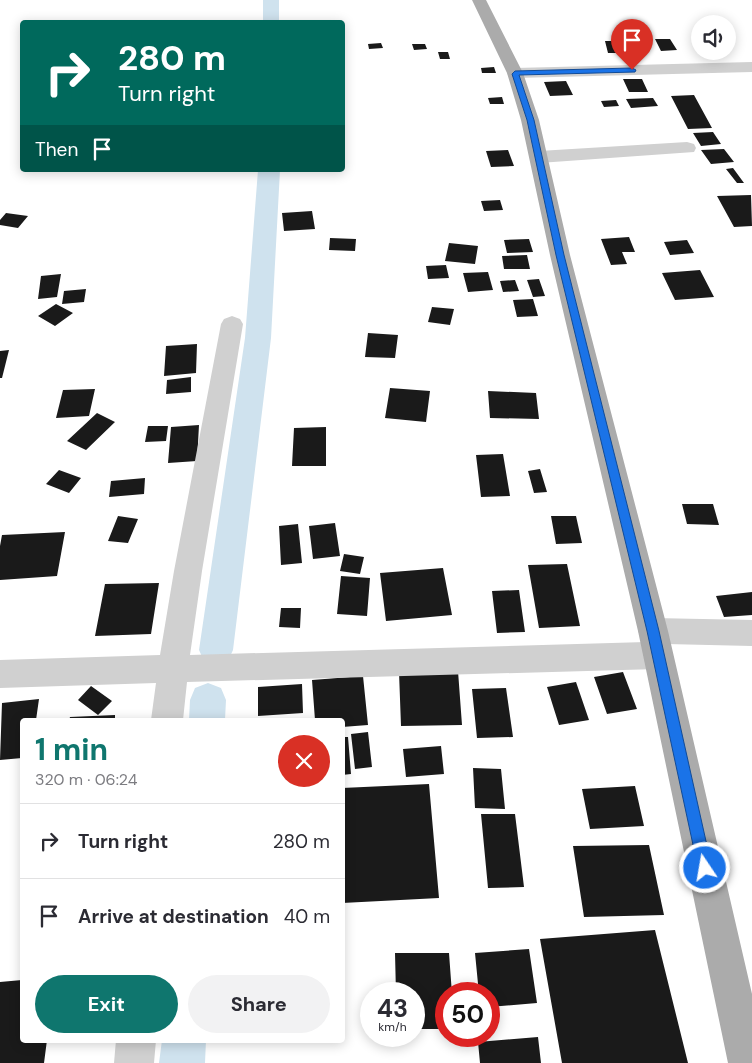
<!DOCTYPE html>
<html lang="en">
<head>
<meta charset="utf-8">
<style>
  body { margin:0; font-family:"DM Sans",sans-serif; background:#f2f2f3; color:#2b2b33; height:100vh; display:flex; flex-direction:column; font-size:19px; white-space:nowrap }
  * { box-sizing:border-box; margin:0 }
  p { font-size:16px; color:#7c7c81 }
  .icon { flex:none; width:28px; height:28px; fill:none; stroke:currentColor; stroke-width:2; stroke-linecap:round; stroke-linejoin:round }
  .map { position:relative; flex:1; overflow:hidden }
  .details { position:absolute; left:20px; top:718px; width:325px; height:325px; display:flex; flex-direction:column; background:#fff; border-radius:5px; box-shadow:0 2px 12px #0003 }
  .details>* { flex:none }
  .guide { position:absolute; left:20px; top:20px; width:325px; height:152px; border-radius:5px; box-shadow:0 2px 12px #0003; background:#00695c; color:#fff; overflow:hidden }
  .fabs { position:absolute; left:691px; top:15px; display:grid; gap:10px }
  .fabs a { display:grid; place-items:center; width:45px; height:45px; border-radius:50%; background:#fff; box-shadow:0 2px 12px #0003; font-size:25px }
  .speed { position:absolute; left:360px; top:982px; display:flex; gap:10px; font-size:25px; font-weight:700; text-align:center }
  .speed>* { display:grid; place-content:center; width:65px; height:65px; border-radius:50%; background:#fff; box-shadow:0 2px 12px #0003; line-height:1 }
  .speed small { font-size:12px; font-weight:400 }
  .speed .limit { border:8px solid #d22; background:#fff; color:#111 }
  .pin { position:absolute; display:grid; place-items:center; width:42px; height:42px; color:#fff; margin:-51px -21px; border-radius:50% 50% 50% 0; rotate:-45deg; box-shadow:0 0 5px #0007 }
  .pin .icon { rotate:45deg }
  .me { position:absolute; width:55px; margin:-28px; rotate:348deg; stroke-linejoin:round; filter:drop-shadow(0 0 4px #0008) }
  .turn { display:flex; align-items:center; gap:18px; height:105px; padding:0 15px; font-size:22px }
  .turn .icon { width:65px; height:65px; stroke-width:2.5 }
  .turn b { display:block; font-size:35px; line-height:42px }
  .then { display:flex; align-items:center; height:48px; padding:0 15px; background:#0003; gap:10px; font-size:19px }
  .round { display:grid; place-items:center; flex:none; width:52px; height:52px; border-radius:26px; background:#f2f2f3 }
  .summary { display:flex; align-items:center; justify-content:space-between; height:85px; padding:0 15px }
  h1 { font-size:30px; font-weight:700; line-height:38px; color:#0f766e }
  .button { display:flex; gap:10px; margin-top:auto; padding:10px 15px }
  .button a { flex:1; height:58px; border-radius:30px; background:#0f766e; color:#fff; font-size:20px; font-weight:700; line-height:58px; text-align:center }
  .button a+a { background:#f2f2f3; color:#2b2b33 }
  ul { padding:0; list-style:none }
  li { display:flex; align-items:center; gap:15px; height:75px; padding:0 15px; border-top:1px solid #e1e1e2 }
  li div { flex:1 }
  li b { display:block; font-size:19px }
  li em { font-style:normal }
  .map>svg:first-child { display:block }
  .lines { fill:none; stroke-linecap:round; stroke-linejoin:round }
  .canal { fill:#cfe2ee; fill-rule:evenodd }
  .building { fill:#1a1a1a }
  .minor { fill:#d0d0d0; fill-rule:evenodd }
  .major { fill:#ababab; fill-rule:evenodd }
  .route { fill:#1a73e8; stroke:#114b97 }
</style>
</head>
<body>
<div class="map">
<svg width="752" height="1063" viewBox="0 0 752 1063">
  <rect width="100%" height="100%" fill="#fff"/>
  <g class="lines">
    <!-- canal -->
    <path class="canal" d="M263,0H279V22H263Z
      M258,170H280L271,338L233,650L228,661L216,665L204,661L199,650L245,338Z
      M208,683L221,688L226,700L225,720H189L190,700L195,688Z
      M162,1040H206L205,1063H159Z"/>
  </g>
  <!-- building -->
  <path class="building" d="M640,29L646,38L634,39L628,30Z
    M655,39H670L677,50L661,51Z
    M605,41H636L639,53H608Z
    M381,43L383,48L369,49L368,44Z
    M412,44H425L427,49L414,50Z
    M438,52H448L450,59H440Z
    M494,67L496,73H482L481,68Z
    M623,79H642L648,92H629Z
    M566,81L573,95L550,96L544,82Z
    M694,95L712,128L688,129L671,96Z
    M502,97L504,104H490L488,98Z
    M653,98L658,106L631,108L626,99Z
    M616,100L619,106L604,107L601,101Z
    M713,132L721,144L701,146L693,133Z
    M724,149L734,162L711,164L701,150Z
    M508,150L514,166L491,167L486,151Z
    M733,168L744,183H737L726,169Z
    M751,195L752,226L734,227L717,196Z
    M500,200L503,210L484,211L481,201Z
    M312,211L315,229L284,231L282,213Z
    M6,213L28,216L18,228L0,225V220Z
    M629,237L635,252H622L627,264L611,265L601,239Z
    M330,238L356,239L355,251L329,250Z
    M529,239L533,252L507,253L504,240Z
    M687,240L694,253L670,255L664,242Z
    M449,243L478,246L475,264L445,261Z
    M527,255L530,269H504L502,256Z
    M446,265L449,278L428,279L426,266Z
    M700,270L714,297L675,300L662,273Z
    M488,272L493,290L468,292L463,273Z
    M61,274L57,297L38,299L41,276Z
    M539,279L545,296L533,297L527,280Z
    M515,280L519,291L503,292L500,281Z
    M86,289L84,302L62,304L64,291Z
    M533,299L538,316L517,317L513,300Z
    M56,304L73,313L55,326L38,316Z
    M432,307L454,309L450,325L428,322Z
    M368,333L398,335L395,358L365,357Z
    M197,344L196,373L164,376L166,346Z
    M9,350L2,378H0V351Z
    M191,377V392L166,394L167,380Z
    M390,388L430,391L426,422L385,418Z
    M95,389L89,416L56,418L63,390Z
    M488,391L536,393L539,419L490,418Z
    M97,413L115,422L86,450L67,441Z
    M199,425L197,461L168,463L171,427Z
    M148,426H168L166,441L145,442Z
    M326,427V466H292L294,428Z
    M503,454L510,496L481,497L476,455Z
    M540,469L547,492L534,493L528,471Z
    M59,470L81,478L69,493L46,484Z
    M145,478L144,494L109,497L111,481Z
    M682,504H713L719,525L687,524Z
    M118,516L138,519L128,543L108,541Z
    M551,516H576L582,543L556,544Z
    M335,523L340,556L313,559L309,526Z
    M298,524L302,563L281,565L279,526Z
    M65,532L57,576L0,580V546L2,535Z
    M344,554L364,557L360,574L340,571Z
    M567,564L580,626L539,628L528,565Z
    M443,568L452,615L386,621L380,573Z
    M341,576L370,578L367,616L337,614Z
    M159,583L151,634L95,636L105,584Z
    M519,590L525,632L497,633L492,591Z
    M752,592V615L724,617L716,596Z
    M281,608H301L300,628L279,627Z
    M458,671L462,725L401,726L399,672Z
    M623,672L637,709L607,714L594,677Z
    M363,676L368,725L342,727V720H315L312,680Z
    M576,682L589,720L559,725L547,687Z
    M302,684L303,713L258,716V687Z
    M91,686L112,701L98,715L78,700Z
    M506,688L513,737L477,738L472,689Z
    M39,699L36,720H22V758L0,760L2,703Z
    M115,715V720H69L70,717Z
    M368,732L372,767L355,769L351,734Z
    M342,737H348L351,774L342,775Z
    M441,746L444,774L406,777L403,749Z
    M473,768L501,769L505,809L475,808Z
    M429,784L439,898L342,903V788Z
    M635,786L644,826L590,829L582,789Z
    M481,814H515L524,887L488,888Z
    M649,845L664,915L584,917L573,846Z
    M655,930L688,1063H562L540,939Z
    M529,949L537,1003L489,1007V994H479L475,953Z
    M395,953H449L452,994H446V1029H414V994H396Z
    M22,980V1040H47L44,1063H0V982Z
    M538,1037L541,1063H480L478,1042Z"/>
  <g class="lines">
    <!-- minor -->
    <path class="minor" d="M752,62V72L515,78L509,77L507,73L509,69L515,68Z
      M687,142L694,144L696,148L694,152L539,163L532,161L530,157L532,153L539,151Z
      M232,316L240,319L243,324L202,571L190,655L646,642L642,640L638,631L642,622L653,618L752,620V646L666,644L669,645L673,655L669,665L658,669L187,682L183,720H151L156,683L0,688V660L160,655L174,571L221,324L224,319Z
      M116,1040H156L154,1063H114Z"/>
    <!-- major -->
    <path class="major" d="M472,0H486L523,73L539,120L570,255L668,631L752,994V1063H728L638,631L550,255L521,120L507,73Z"/>
  </g>
  <!-- route -->
  <path class="route" d="M632,68L636,70L635,72L519,75L534,120L564,255L659,631L712,868L710,873L705,875L700,873L698,868L647,631L556,255L527,120L512,74L515,71Z"/>
</svg>
<div class="fabs">
<a><svg class="icon" aria-label="sound" viewBox="0 0 24 24"><path d="M4 9h4l5-4v14l-5-4H4zM17 9q2 3 0 6"/></svg></a>
</div>
<div class="speed"><div>43<small>km/h</small></div><div class="limit">50</div></div>
<div class="pin" style="left:632px;top:70px;background:#d93025"><svg class="icon" aria-label="arrive" viewBox="0 0 24 24"><path d="M6 21V4h12l-3 4 3 4H6"/></svg></div>
<svg class="me" style="left:705px;top:868px" viewBox="-20 -20 40 40"><circle r="17" fill="#1a73e8" stroke="#fff" stroke-width="3"/><path d="M0-11L8 9 0 5-8 9z" fill="#fff"/></svg>
<div class="guide">
<div class="turn"><svg class="icon" aria-label="right" viewBox="0 0 24 24"><path d="M7 20v-9h11M14 6l5 5-5 5"/></svg><div><b>280 m</b>Turn right</div></div>
<div class="then">Then<svg class="icon" aria-label="arrive" viewBox="0 0 24 24"><path d="M6 21V4h12l-3 4 3 4H6"/></svg></div>
</div>
<section class="details">
<div class="summary"><div><h1>1 min</h1><p>320 m · 06:24</p></div><a class="round" style="background:#d93025;color:#fff"><svg class="icon" aria-label="close" viewBox="0 0 24 24"><path d="M6 6l12 12M18 6L6 18"/></svg></a></div>
<ul>
<li><svg class="icon" aria-label="right" viewBox="0 0 24 24"><path d="M7 20v-9h11M14 6l5 5-5 5"/></svg><div><b>Turn right</b></div><em>280 m</em></li>
<li><svg class="icon" aria-label="arrive" viewBox="0 0 24 24"><path d="M6 21V4h12l-3 4 3 4H6"/></svg><div><b>Arrive at destination</b></div><em>40 m</em></li>
</ul>
<div class="button"><a>Exit</a><a>Share</a></div>
</section>
</div>
</body>
</html>
